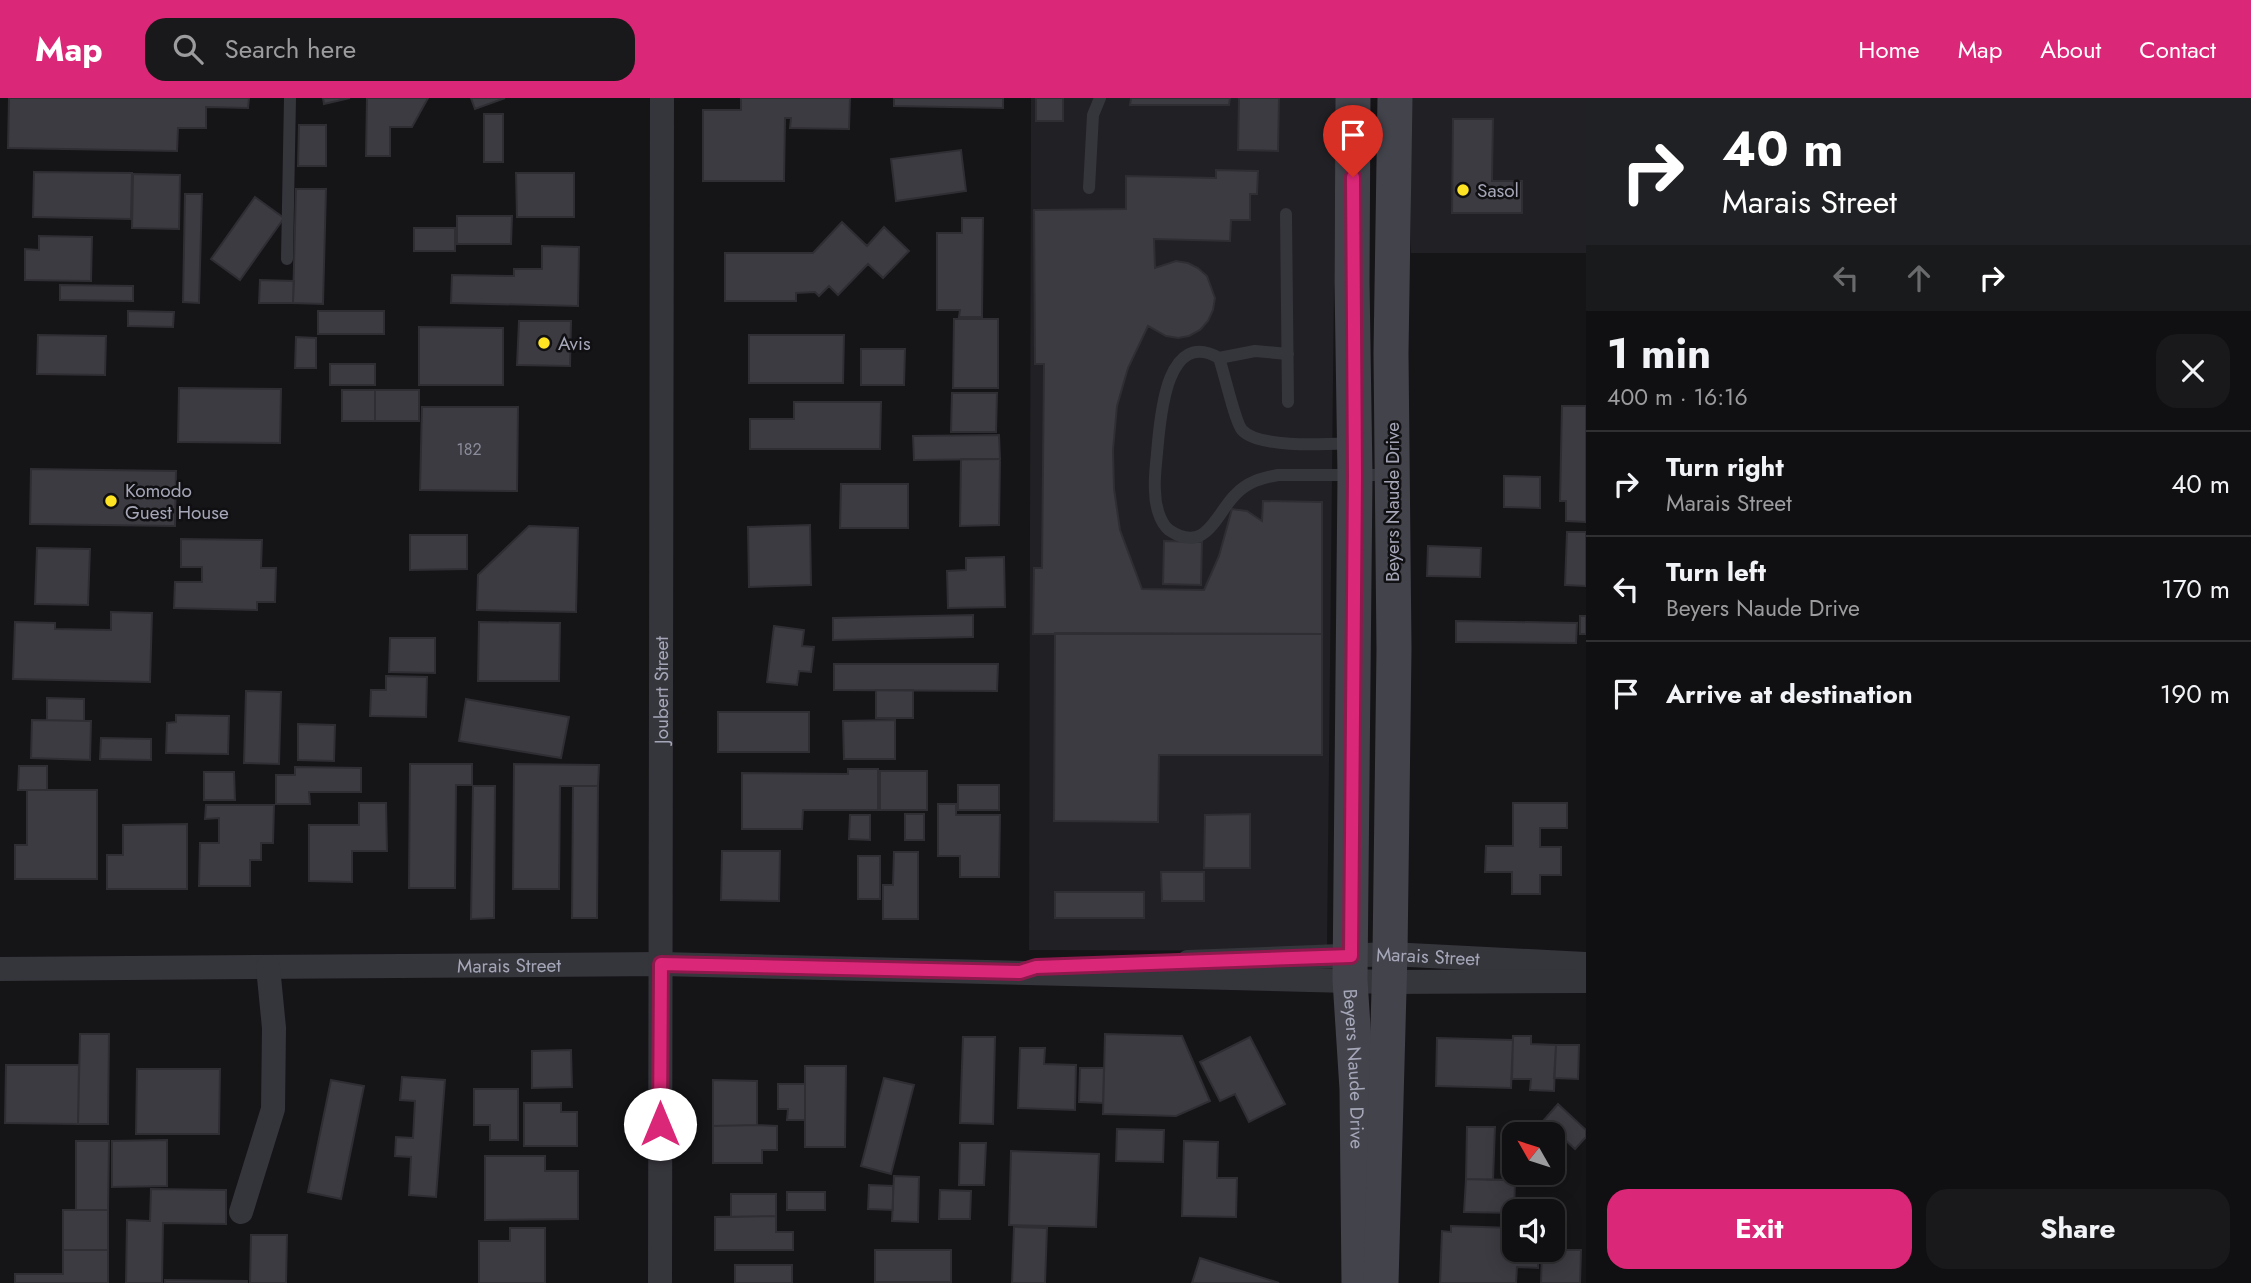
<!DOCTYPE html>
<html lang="en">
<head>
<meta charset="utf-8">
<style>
  body { margin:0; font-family:Jost,sans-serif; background:#19181a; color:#f1f3f6; height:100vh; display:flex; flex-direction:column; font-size:26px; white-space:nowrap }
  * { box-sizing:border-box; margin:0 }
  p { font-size:23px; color:#9c9c9f }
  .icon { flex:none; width:38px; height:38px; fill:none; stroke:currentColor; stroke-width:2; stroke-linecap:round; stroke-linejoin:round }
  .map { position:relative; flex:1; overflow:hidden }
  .details { display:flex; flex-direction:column; background:#100f11; width:665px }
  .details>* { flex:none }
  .guide { background:#202124; color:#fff; overflow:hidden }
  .needle { width:46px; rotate:309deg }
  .fabs { position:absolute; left:1502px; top:1024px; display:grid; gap:14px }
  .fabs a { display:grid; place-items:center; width:63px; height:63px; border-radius:14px; background:#100f11; box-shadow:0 4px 18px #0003,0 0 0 2px #302f31; font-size:35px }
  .pin { position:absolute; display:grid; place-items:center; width:60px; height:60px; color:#fff; margin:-72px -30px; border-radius:50% 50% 50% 0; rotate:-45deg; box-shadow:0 0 7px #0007 }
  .pin .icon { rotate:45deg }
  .me { position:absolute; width:77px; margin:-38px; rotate:0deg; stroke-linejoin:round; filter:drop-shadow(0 0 5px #0008) }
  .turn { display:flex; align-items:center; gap:24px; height:147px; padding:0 21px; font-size:32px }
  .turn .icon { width:91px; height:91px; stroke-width:2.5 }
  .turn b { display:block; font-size:49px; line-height:60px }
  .lanes { display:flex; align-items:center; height:66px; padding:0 21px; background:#0003; justify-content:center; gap:35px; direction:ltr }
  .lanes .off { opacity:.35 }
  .round { display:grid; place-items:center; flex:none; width:74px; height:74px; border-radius:21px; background:#19181a }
  .summary { display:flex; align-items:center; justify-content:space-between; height:119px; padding:0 21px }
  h1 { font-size:42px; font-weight:700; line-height:52px }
  .action { display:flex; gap:14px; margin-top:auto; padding:14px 21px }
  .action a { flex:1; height:80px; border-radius:21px; background:#db2777; color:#fff; font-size:28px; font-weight:700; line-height:80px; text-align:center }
  .action a+a { background:#19181a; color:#f1f3f6 }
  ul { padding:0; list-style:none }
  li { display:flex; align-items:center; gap:21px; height:105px; padding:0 21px; border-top:2px solid #302f31 }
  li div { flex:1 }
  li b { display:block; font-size:26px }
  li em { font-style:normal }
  header { display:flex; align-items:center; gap:42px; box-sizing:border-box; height:98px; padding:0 35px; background:#db2777; color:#fff }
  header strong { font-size:33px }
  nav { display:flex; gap:38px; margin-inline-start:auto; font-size:24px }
  .search { width:490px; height:63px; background:#19181a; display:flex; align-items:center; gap:18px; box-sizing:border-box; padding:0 24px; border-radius:21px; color:#9c9c9f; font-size:26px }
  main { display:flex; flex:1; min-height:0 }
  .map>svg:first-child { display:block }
  .built { fill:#212024 }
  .building { fill:#3c3b42; stroke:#2f2e33; stroke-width:2 }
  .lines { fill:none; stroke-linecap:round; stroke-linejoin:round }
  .lane { stroke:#35353c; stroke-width:12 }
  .street { stroke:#35353c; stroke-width:24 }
  .secondary { stroke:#43434c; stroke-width:35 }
  .route-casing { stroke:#8e194d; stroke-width:18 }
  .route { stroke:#db2777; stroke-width:12 }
  .poi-dot { fill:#ffe424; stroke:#100f12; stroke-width:2.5 }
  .labels { text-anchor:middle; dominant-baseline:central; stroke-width:5; stroke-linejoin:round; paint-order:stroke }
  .number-label { font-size:16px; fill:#8b8c9a }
  .poi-label { font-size:19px; fill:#a5a7b8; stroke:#100f12; text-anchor:start }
  .street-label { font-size:19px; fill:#a5a7b8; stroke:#100f12 }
</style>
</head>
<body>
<header>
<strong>Map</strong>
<div class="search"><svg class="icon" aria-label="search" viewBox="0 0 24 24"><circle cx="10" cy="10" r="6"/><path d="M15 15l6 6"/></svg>Search here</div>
<nav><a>Home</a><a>Map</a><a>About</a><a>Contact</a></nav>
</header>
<main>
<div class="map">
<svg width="1586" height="1185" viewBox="0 0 1586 1185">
  <rect width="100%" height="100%" fill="#151417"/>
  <!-- built -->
  <path class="built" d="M1031,0H1336L1327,853L1029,852Z
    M1411,0H1586V155H1411Z"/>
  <!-- building -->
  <path class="building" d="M9,0H249L248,10L206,9V30H178L177,53L8,50Z
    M323,0H350L324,6Z
    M367,0H428L412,29H390V58H366Z
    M471,0H505L475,11Z
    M741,0H850L849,31L790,30L791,20H785L784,83H703V12H741Z
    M894,0H1003V10L894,8Z
    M1036,0H1063V23H1036Z
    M1131,0H1230L1229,7H1130Z
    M1239,0H1279L1278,53L1238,52Z
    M484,16H503V64H484Z
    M1453,21H1493L1492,83H1522V115H1452Z
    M299,27H326V68H298Z
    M961,52L966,93L896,103L891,61Z
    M1216,72L1258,73L1257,96H1250V122H1231L1230,143L1154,141L1155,170L1176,163L1188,165L1198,170L1207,178L1215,200L1213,212L1208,223L1200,232L1189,238L1178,240L1166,238L1148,228L1128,270L1117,308L1113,352L1114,391L1120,432L1142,491L1204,492L1219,458L1232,411L1247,413L1262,423L1263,403L1322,404V536H1033L1034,470H1042L1044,266H1035L1034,112L1126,111V78L1216,80Z
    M34,74L132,75L131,121L33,119Z
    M516,75H574V119H517Z
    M133,76L180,77L179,131L132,130Z
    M296,91H326L323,206L293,205Z
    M185,96H202L199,205L183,204Z
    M255,99L284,120L240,182L211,161Z
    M457,118H512L511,146H457Z
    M962,120H983L982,219H959L960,212H937V135H962Z
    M842,124L867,148L884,129L909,153L883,180L868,166L838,197L829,188L819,198L815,194L796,195V203H725V155H813Z
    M414,130H455V153H414Z
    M39,138L92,139L91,183L25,182V151L39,152Z
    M542,148L579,149L578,208L451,205L452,177L514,178V171H542Z
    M260,182L294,183L293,205H259Z
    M60,187L133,188V203L60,202Z
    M128,213L174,214L173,229L128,228Z
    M318,213H384V236H318Z
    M954,221H998V290H953Z
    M519,223H571L570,268L517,267Z
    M419,229L503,230V287H419Z
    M38,237L106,238L105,277L37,276Z
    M749,237H844L843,285H749Z
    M296,239L316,240V270H295Z
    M861,251H905L904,287H861Z
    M330,266H375V287H330Z
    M179,290L281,291L280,345L178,344Z
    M342,292H375V323H342Z
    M375,292H419V323H375Z
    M952,295H997L996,334H951Z
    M794,304H881L880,351H750V321H794Z
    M1562,308H1586V424L1566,423V403H1560Z
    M422,309H518L517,393L420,392Z
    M999,337L1000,361L914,362L913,338Z
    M961,361H1000L999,427L960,428Z
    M31,371L176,373L175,428L30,426Z
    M1504,378L1540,379V410L1504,409Z
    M841,386H908V430H840Z
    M810,427L811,487L749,489L748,429Z
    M529,428L578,430L576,514L477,512L478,477Z
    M1567,434H1586V488L1565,487Z
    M410,437H467V471L410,472Z
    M181,441L262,442L261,470H276L275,504H257V512L174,510L175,484H202V469H181Z
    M1164,443L1202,444L1201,487L1163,486Z
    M1428,448L1481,450L1480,479L1427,478Z
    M37,450L90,451L88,507L35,506Z
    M1004,459L1005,509L948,510L947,473L966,472V460Z
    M111,514L152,515L150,584L13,581L15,524L55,525V531L111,532Z
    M973,517V539L833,542V520Z
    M1580,518H1586V536H1580Z
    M1456,523L1577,525L1576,545L1456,544Z
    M479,524L560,525L559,583H478Z
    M774,528L804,532L802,548L814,549L811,574L799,573L797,587L767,584Z
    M1055,535L1322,536V657H1159L1158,724L1054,723Z
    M390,540H435V575L389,574Z
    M834,566H998L997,593L834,592Z
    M386,578L427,579L426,619L370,618L371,592H386Z
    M876,592H913V620H876Z
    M246,593L281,594L279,666L244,665Z
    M47,600L84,601V623L47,622Z
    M466,601L569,619L561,660L459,643Z
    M718,614H809V654H718Z
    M176,617L229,618L228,656L166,655L167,625L176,624Z
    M32,622L91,623L90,662L31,660Z
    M895,622V661H844L843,623Z
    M298,626L335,627L334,663L298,662Z
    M101,640L151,641V662L100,661Z
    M410,666H472V687H456L455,790H409Z
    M514,666L599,667L598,688H560L559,791H513Z
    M19,668H47V692H18Z
    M295,669L361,670V694H309L310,706H276V677H295Z
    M848,671H878V712H803L802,731H742V675L848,676Z
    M880,673H927V712H880Z
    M204,674H234L235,702H204Z
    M958,687H999V712H958Z
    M473,688H495L494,820L471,821Z
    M573,688H598L597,820H572Z
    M27,692H97V781H15V747H27Z
    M359,705H386L387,753H352V784L309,783V727H359Z
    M1513,705H1567V730H1540V749H1561V777H1540V796H1512V774H1485L1486,748H1513Z
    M938,706H956V717H1000L999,779H960V758H938Z
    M206,707H274L273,745H261V762H250V788H199L200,745H219V720L205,721Z
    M905,716H924V742H905Z
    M1250,716V770H1204L1205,717Z
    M850,717H870V742L849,741Z
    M187,726V791H107V757H123V727Z
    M722,753H780L779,803L721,802Z
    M894,754H918V821H883V787H893Z
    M858,758H880V801H858Z
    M1161,774H1204V803H1162Z
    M1055,794H1144V820H1055Z
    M80,936H109L108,1026H78Z
    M1105,936L1182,938L1210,1003L1176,1018L1103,1016Z
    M1513,938H1531V946L1556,947L1554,993L1530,992L1531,981H1512Z
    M963,939H995L993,1026L960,1025Z
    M1250,939L1285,1006L1249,1024L1235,996L1220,1003L1200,964Z
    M1437,940L1513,942L1511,990L1436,988Z
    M1556,947H1579L1578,981L1554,980Z
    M1020,950H1045L1044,966L1076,967L1075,1012L1018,1010Z
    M571,952L572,989L532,990V953Z
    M6,967H79L78,1026L5,1025Z
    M805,968H846L845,1049H805Z
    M1080,970H1104L1103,1005L1079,1004Z
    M137,971H220L219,1036H136Z
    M402,979L445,982L436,1099L409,1097L411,1059L395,1058L396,1039L413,1040L415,1003L400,1002Z
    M884,980L914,987L891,1076L861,1068Z
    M331,982L364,988L341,1101L308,1094Z
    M713,982L757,983V1027L713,1028Z
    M778,986H805V1022H787L788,1011H778Z
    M474,991H518V1042H490V1027H474Z
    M524,1005H561V1014H577V1048H524Z
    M1558,1006L1586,1032V1039L1575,1051L1544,1022Z
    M757,1027L777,1028V1052H762V1065H713V1028Z
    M1467,1029H1495L1493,1082L1466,1081Z
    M1117,1031L1164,1032L1163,1064L1116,1063Z
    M167,1042V1088L112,1089V1043Z
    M76,1043H109L108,1112H76Z
    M1184,1043L1218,1044L1217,1080H1237L1236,1119L1182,1118Z
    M960,1045H986L984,1087H959Z
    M1011,1053L1099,1056L1096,1129L1009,1127Z
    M485,1058H545V1073H578V1121L485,1122Z
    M894,1078L919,1079L918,1124L892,1123Z
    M1466,1081L1515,1082L1514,1115L1464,1114Z
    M869,1087L893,1088V1112L868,1111Z
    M151,1091L226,1092V1126L163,1125L162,1185H126L127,1122L150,1123Z
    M940,1092L971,1093L970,1121H939Z
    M787,1094H825V1112H787Z
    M731,1096H776V1118L731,1119Z
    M63,1112H108V1152H63Z
    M776,1118V1134H793V1152H715V1119Z
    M1451,1128L1514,1130V1152H1538V1170L1517,1169L1516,1185H1440L1442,1133L1451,1134Z
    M1014,1129L1047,1130L1045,1185H1012Z
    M510,1130H545V1185H479V1143H510Z
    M251,1137H287L286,1185H250Z
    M63,1152H108V1185H15V1176H63Z
    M875,1152H951V1184H875Z
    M1542,1152H1581L1580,1185H1541Z
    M1200,1160L1279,1185H1192Z
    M735,1167H792V1185H735Z
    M165,1182L247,1183V1185H165Z"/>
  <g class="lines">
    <!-- lane -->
    <path class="lane" d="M1089,90L1093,17L1100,0
      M1286,116L1288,304
      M287,161L290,0
      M1219,260L1255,253L1288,256
      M1354,345C1329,346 1259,351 1242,332C1235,324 1224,274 1219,260C1165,229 1160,323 1157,355C1156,367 1154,380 1155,393C1155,405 1159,424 1169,432C1206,457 1216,416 1235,397C1247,384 1261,380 1278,377H1391"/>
    <!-- street -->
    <g class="street">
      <path id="s1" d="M1188,864L1390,856L1586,866"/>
      <path id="s2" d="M0,871L661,866L1389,884L1586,883"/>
      <path d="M241,1114L273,1011L274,930L268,869"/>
      <path id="s3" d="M660,1185L662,0"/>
    </g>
    <!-- secondary -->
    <g class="secondary">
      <path id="s4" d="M1353,0L1352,184L1355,378L1350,882L1357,991L1359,1185"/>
      <path d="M1381,1185L1390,856L1394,551L1391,255L1395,0"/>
    </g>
  </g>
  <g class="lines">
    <!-- route casing -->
    <g class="route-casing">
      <path id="route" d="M660,1026L661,866L1020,874L1036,869L1351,858L1355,378L1353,79"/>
    </g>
    <!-- route -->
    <use href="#route" class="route"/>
  </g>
  <!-- markers -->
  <g class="poi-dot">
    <circle cx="1463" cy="92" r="7"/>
    <circle cx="544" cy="245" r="7"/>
    <circle cx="111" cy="403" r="7"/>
  </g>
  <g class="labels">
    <!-- number labels -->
    <g class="number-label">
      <text x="469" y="351">182</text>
    </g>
    <!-- poi labels -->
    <g class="poi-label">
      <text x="1477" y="92">Sasol</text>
      <text x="558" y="245">Avis</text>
      <text x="125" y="392">Komodo<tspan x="125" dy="22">Guest House</tspan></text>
    </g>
    <!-- street labels -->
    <g class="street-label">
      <text transform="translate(1392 404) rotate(-90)">Beyers Naude Drive</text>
      <text stroke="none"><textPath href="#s3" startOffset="593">Joubert Street</textPath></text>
      <text stroke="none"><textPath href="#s1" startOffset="240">Marais Street</textPath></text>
      <text stroke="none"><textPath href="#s2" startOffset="509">Marais Street</textPath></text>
      <text stroke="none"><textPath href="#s4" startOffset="971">Beyers Naude Drive</textPath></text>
    </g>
  </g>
</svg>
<div class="fabs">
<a><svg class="needle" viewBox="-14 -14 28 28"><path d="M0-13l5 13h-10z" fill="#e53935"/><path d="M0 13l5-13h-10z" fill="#9c9c9f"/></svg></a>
<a><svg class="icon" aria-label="sound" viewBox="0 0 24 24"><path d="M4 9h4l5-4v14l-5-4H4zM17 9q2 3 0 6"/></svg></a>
</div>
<div class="pin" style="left:1353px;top:79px;background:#d93025"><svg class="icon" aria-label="arrive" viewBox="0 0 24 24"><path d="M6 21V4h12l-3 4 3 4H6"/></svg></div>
<svg class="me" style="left:660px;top:1026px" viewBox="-20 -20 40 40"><circle r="19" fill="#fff"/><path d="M0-13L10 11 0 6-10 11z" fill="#db2777"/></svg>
</div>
<section class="details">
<div class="guide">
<div class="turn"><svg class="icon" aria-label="right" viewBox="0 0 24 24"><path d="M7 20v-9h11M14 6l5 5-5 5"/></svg><div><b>40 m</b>Marais Street</div></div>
<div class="lanes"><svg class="icon off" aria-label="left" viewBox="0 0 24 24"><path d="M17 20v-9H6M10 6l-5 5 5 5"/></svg><svg class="icon off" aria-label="ahead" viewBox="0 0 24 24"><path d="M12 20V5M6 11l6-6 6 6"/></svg><svg class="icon" aria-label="right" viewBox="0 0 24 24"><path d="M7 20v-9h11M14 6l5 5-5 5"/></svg></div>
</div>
<div class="summary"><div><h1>1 min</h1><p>400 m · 16:16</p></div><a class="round"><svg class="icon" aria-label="close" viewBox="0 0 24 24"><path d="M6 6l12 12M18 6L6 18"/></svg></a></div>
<ul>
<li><svg class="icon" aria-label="right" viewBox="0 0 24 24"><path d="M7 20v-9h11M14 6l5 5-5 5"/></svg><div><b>Turn right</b><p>Marais Street</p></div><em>40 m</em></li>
<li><svg class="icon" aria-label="left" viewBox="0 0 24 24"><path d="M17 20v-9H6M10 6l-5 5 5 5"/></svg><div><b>Turn left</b><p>Beyers Naude Drive</p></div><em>170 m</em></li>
<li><svg class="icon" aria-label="arrive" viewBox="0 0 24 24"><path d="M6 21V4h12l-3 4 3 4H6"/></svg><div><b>Arrive at destination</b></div><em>190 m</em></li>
</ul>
<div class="action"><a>Exit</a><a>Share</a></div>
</section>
</main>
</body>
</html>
